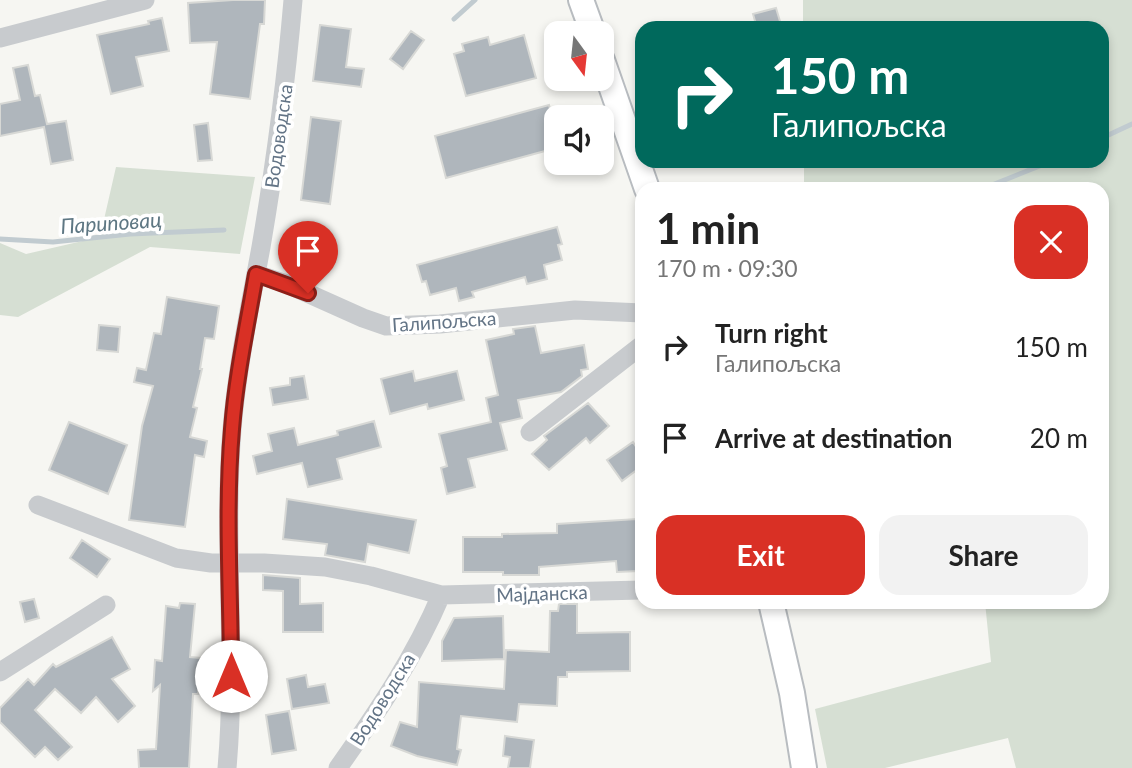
<!DOCTYPE html>
<html lang="en">
<head>
<meta charset="utf-8">
<style>
  body { margin:0; font-family:Lato,sans-serif; background:#f2f2f2; color:#222; height:100vh; display:flex; flex-direction:column; font-size:26px; white-space:nowrap }
  * { box-sizing:border-box; margin:0 }
  p { font-size:23px; color:#767676 }
  .icon { flex:none; width:38px; height:38px; fill:none; stroke:currentColor; stroke-width:2; stroke-linecap:round; stroke-linejoin:round }
  .map { position:relative; flex:1; overflow:hidden }
  .sheet { position:absolute; left:635px; top:182px; width:474px; height:427px; display:flex; flex-direction:column; background:#fff; border-radius:21px; box-shadow:0 4px 10px #0003 }
  .sheet>* { flex:none }
  .banner { position:absolute; left:635px; top:21px; width:474px; height:147px; border-radius:21px; box-shadow:0 4px 10px #0003; background:#00695c; color:#fff; overflow:hidden }
  .needle { width:46px; rotate:165deg }
  .controls { position:absolute; left:544px; top:21px; display:grid; gap:14px }
  .controls a { display:grid; place-items:center; width:70px; height:70px; border-radius:14px; background:#fff; box-shadow:0 4px 10px #0003; font-size:35px }
  .pin { position:absolute; display:grid; place-items:center; width:60px; height:60px; color:#fff; margin:-72px -30px; border-radius:50% 50% 50% 0; rotate:-45deg; box-shadow:0 0 7px #0007 }
  .pin .icon { rotate:45deg }
  .me { position:absolute; width:77px; margin:-38px; rotate:0deg; stroke-linejoin:round; filter:drop-shadow(0 0 5px #0008) }
  .turn { display:flex; align-items:center; gap:24px; height:147px; padding:0 21px; font-size:32px }
  .turn .icon { width:91px; height:91px; stroke-width:2.5 }
  .turn b { display:block; font-size:49px; line-height:60px }
  .round { display:grid; place-items:center; flex:none; width:74px; height:74px; border-radius:21px; background:#f2f2f2 }
  .head { display:flex; align-items:center; justify-content:space-between; height:119px; padding:0 21px }
  h1 { font-size:42px; font-weight:700; line-height:52px }
  .primary-button { display:flex; gap:14px; margin-top:auto; padding:14px 21px }
  .primary-button a { flex:1; height:80px; border-radius:21px; background:#d93025; color:#fff; font-size:28px; font-weight:700; line-height:80px; text-align:center }
  .primary-button a+a { background:#f2f2f2; color:#222 }
  ul { padding:0; list-style:none }
  li { display:flex; align-items:center; gap:21px; height:91px; padding:0 21px }
  li div { flex:1 }
  li b { display:block; font-size:26px }
  li em { font-style:normal }
  .map>svg:first-child { display:block }
  .green { fill:#d6dfd3 }
  .lines { fill:none; stroke-linecap:round; stroke-linejoin:round }
  .stream { stroke:#c1cbd0; stroke-width:5 }
  .building { fill:#afb6bc; stroke:#d7d8d5; stroke-width:2 }
  .major-casing { stroke:#b8bcc0; stroke-width:28 }
  .minor { stroke:#c8cbce; stroke-width:19 }
  .major { stroke:#fff; stroke-width:24 }
  .route-casing { stroke:#8d1f18; stroke-width:18 }
  .route { stroke:#d93025; stroke-width:12 }
  .labels { text-anchor:middle; dominant-baseline:central; stroke-width:7; stroke-linejoin:round; paint-order:stroke }
  .street-label { font-size:19px; fill:#637486; stroke:#fff }
  .water-label { font-size:21px; font-style:italic; fill:#5e7783; stroke:#fff }
</style>
</head>
<body>
<div class="map">
<svg width="1132" height="768" viewBox="0 0 1132 768">
  <rect width="100%" height="100%" fill="#f6f6f2"/>
  <!-- green -->
  <path class="green" d="M803,0H1132V768H1016L1008,738L885,768H827L815,709L991,662L985,602H1102V189H804V161H1102V28H803Z
    M116,167L255,177L240,254L150,247L18,317L0,315V243L26,254L100,237Z"/>
  <g class="lines">
    <!-- stream -->
    <path class="stream" d="M454,19L475,0
      M1102,138L1132,124
      M982,189L1052,161
      M0,239L53,242L130,234L224,230"/>
  </g>
  <!-- building -->
  <path class="building" d="M233,0H265L264,24H260L250,99L210,94L217,42L190,43L188,3Z
    M776,8L782,28H757L753,14Z
    M162,18L169,51L136,57L143,86L111,94L97,35L149,24L148,21Z
    M320,25L351,29L346,67L364,69L361,87L313,81Z
    M411,31L424,40L403,69L390,59Z
    M524,35L536,78L466,96L454,54L464,51L462,44L488,37L490,45Z
    M28,65L35,96L40,95L47,124L66,121L73,160L51,164L44,127L0,136V104L20,100L13,68Z
    M549,105L556,133V148L446,178L435,136Z
    M311,117L341,121L330,204L301,200Z
    M208,123L212,160L198,161L194,125Z
    M557,227L562,244L558,245L562,260L544,265L547,279L527,284L525,277L472,292L474,297L459,301L456,288L430,295L426,281L422,282L417,265Z
    M167,297L219,306L214,339L205,338L200,369H202L193,407L197,408L190,437L207,441L204,457L195,455L185,527L129,520L142,426L153,386L134,382L137,368L146,370L154,333L161,334Z
    M99,325L120,327L118,352L97,350Z
    M535,326L541,353L584,345L588,369L581,370L582,376L561,392L518,400L522,418L500,423L507,450L468,459L475,487L447,494L441,468L447,466L439,434L491,422L486,398L498,395L486,340L514,334L513,329Z
    M413,371L415,381L457,371L464,400L428,409L427,404L390,414L381,379Z
    M304,376L308,399L273,405L270,388L290,385V378Z
    M588,403L609,426L590,443L586,438L549,470L532,454L547,440L544,436Z
    M374,421L381,447L337,459L342,479L308,487L302,463L257,474L253,456L272,451L268,434L294,428L298,445L338,435L337,431Z
    M69,422L127,445L108,494L49,470Z
    M633,442L642,456V466L622,481L607,460Z
    M287,499L416,520L409,553L368,544L365,562L325,555L327,544L283,539Z
    M637,519L639,571L617,572L616,561L539,567V575H503V572H463V537H502V534L557,533V524Z
    M82,540L110,559L97,577L70,558Z
    M263,575L300,578V604L323,603V632H283V591L263,590Z
    M34,599L39,618L25,622L20,602Z
    M180,603L195,604L190,657L201,658L198,694H193L189,768H139L138,750L156,749L160,685L153,691L155,660L162,661L166,606L179,608Z
    M559,604H577V633L630,632V671L567,672V677H558L557,706L519,704L517,722L461,716L457,749L461,750L457,765L417,756L391,746L400,722L417,727L419,682L504,689L506,650L549,652L550,611H558Z
    M503,616L504,659L442,661V641L454,618Z
    M112,637L130,669L112,679L135,706L118,722L96,697L81,713L55,689L35,710L72,747L58,760L45,747L35,757L0,722V708L28,679L34,685L53,664L56,667Z
    M306,675L308,687L325,684L329,703L292,709L287,679Z
    M289,711L296,750L272,754L266,715Z
    M505,736L534,740L530,768H508L510,757L503,756Z"/>
  <g class="lines">
    <!-- major casing -->
    <g class="major-casing">
      <path id="major" d="M581,0L593,33
        M602,60L647,189
        M771,602L792,693L804,768"/>
    </g>
    <!-- minor -->
    <path class="minor" d="M0,38L145,0
      M256,274L287,284L363,318L386,326L440,324L575,310L642,313
      M530,432L642,345
      M38,505L176,558L211,563H264L325,567L371,576L441,595L642,590
      M0,672L106,605
      M227,768C237,655 223,542 232,429C237,368 250,307 261,247C275,165 286,83 293,0
      M338,768C376,714 415,657 441,595"/>
    <!-- major -->
    <use href="#major" class="major"/>
  </g>
  <g class="lines">
    <!-- route casing -->
    <g class="route-casing">
      <path id="route" d="M231,676C231,594 225,511 232,429C236,377 247,326 256,274L308,293"/>
    </g>
    <!-- route -->
    <use href="#route" class="route"/>
  </g>
  <g class="labels">
    <!-- street labels -->
    <g class="street-label">
      <text transform="translate(278 136) rotate(-82)">Водоводска</text>
      <text transform="translate(444 321) rotate(-4)">Галипољска</text>
      <text transform="translate(542 593) rotate(-2)">Мајданска</text>
      <text transform="translate(382 699) rotate(-58)">Водоводска</text>
    </g>
    <!-- water labels -->
    <g class="water-label">
      <text transform="translate(111 222) rotate(-4)">Париповац</text>
    </g>
  </g>
</svg>
<div class="controls">
<a><svg class="needle" viewBox="-14 -14 28 28"><path d="M0-13l5 13h-10z" fill="#e53935"/><path d="M0 13l5-13h-10z" fill="#767676"/></svg></a>
<a><svg class="icon" aria-label="sound" viewBox="0 0 24 24"><path d="M4 9h4l5-4v14l-5-4H4zM17 9q2 3 0 6"/></svg></a>
</div>
<div class="pin" style="left:308px;top:293px;background:#d93025"><svg class="icon" aria-label="arrive" viewBox="0 0 24 24"><path d="M6 21V4h12l-3 4 3 4H6"/></svg></div>
<svg class="me" style="left:231px;top:676px" viewBox="-20 -20 40 40"><circle r="19" fill="#fff"/><path d="M0-13L10 11 0 6-10 11z" fill="#d93025"/></svg>
<div class="banner">
<div class="turn"><svg class="icon" aria-label="right" viewBox="0 0 24 24"><path d="M7 20v-9h11M14 6l5 5-5 5"/></svg><div><b>150 m</b>Галипољска</div></div>
</div>
<section class="sheet">
<div class="head"><div><h1>1 min</h1><p>170 m · 09:30</p></div><a class="round" style="background:#d93025;color:#fff"><svg class="icon" aria-label="close" viewBox="0 0 24 24"><path d="M6 6l12 12M18 6L6 18"/></svg></a></div>
<ul>
<li><svg class="icon" aria-label="right" viewBox="0 0 24 24"><path d="M7 20v-9h11M14 6l5 5-5 5"/></svg><div><b>Turn right</b><p>Галипољска</p></div><em>150 m</em></li>
<li><svg class="icon" aria-label="arrive" viewBox="0 0 24 24"><path d="M6 21V4h12l-3 4 3 4H6"/></svg><div><b>Arrive at destination</b></div><em>20 m</em></li>
</ul>
<div class="primary-button"><a>Exit</a><a>Share</a></div>
</section>
</div>
</body>
</html>
